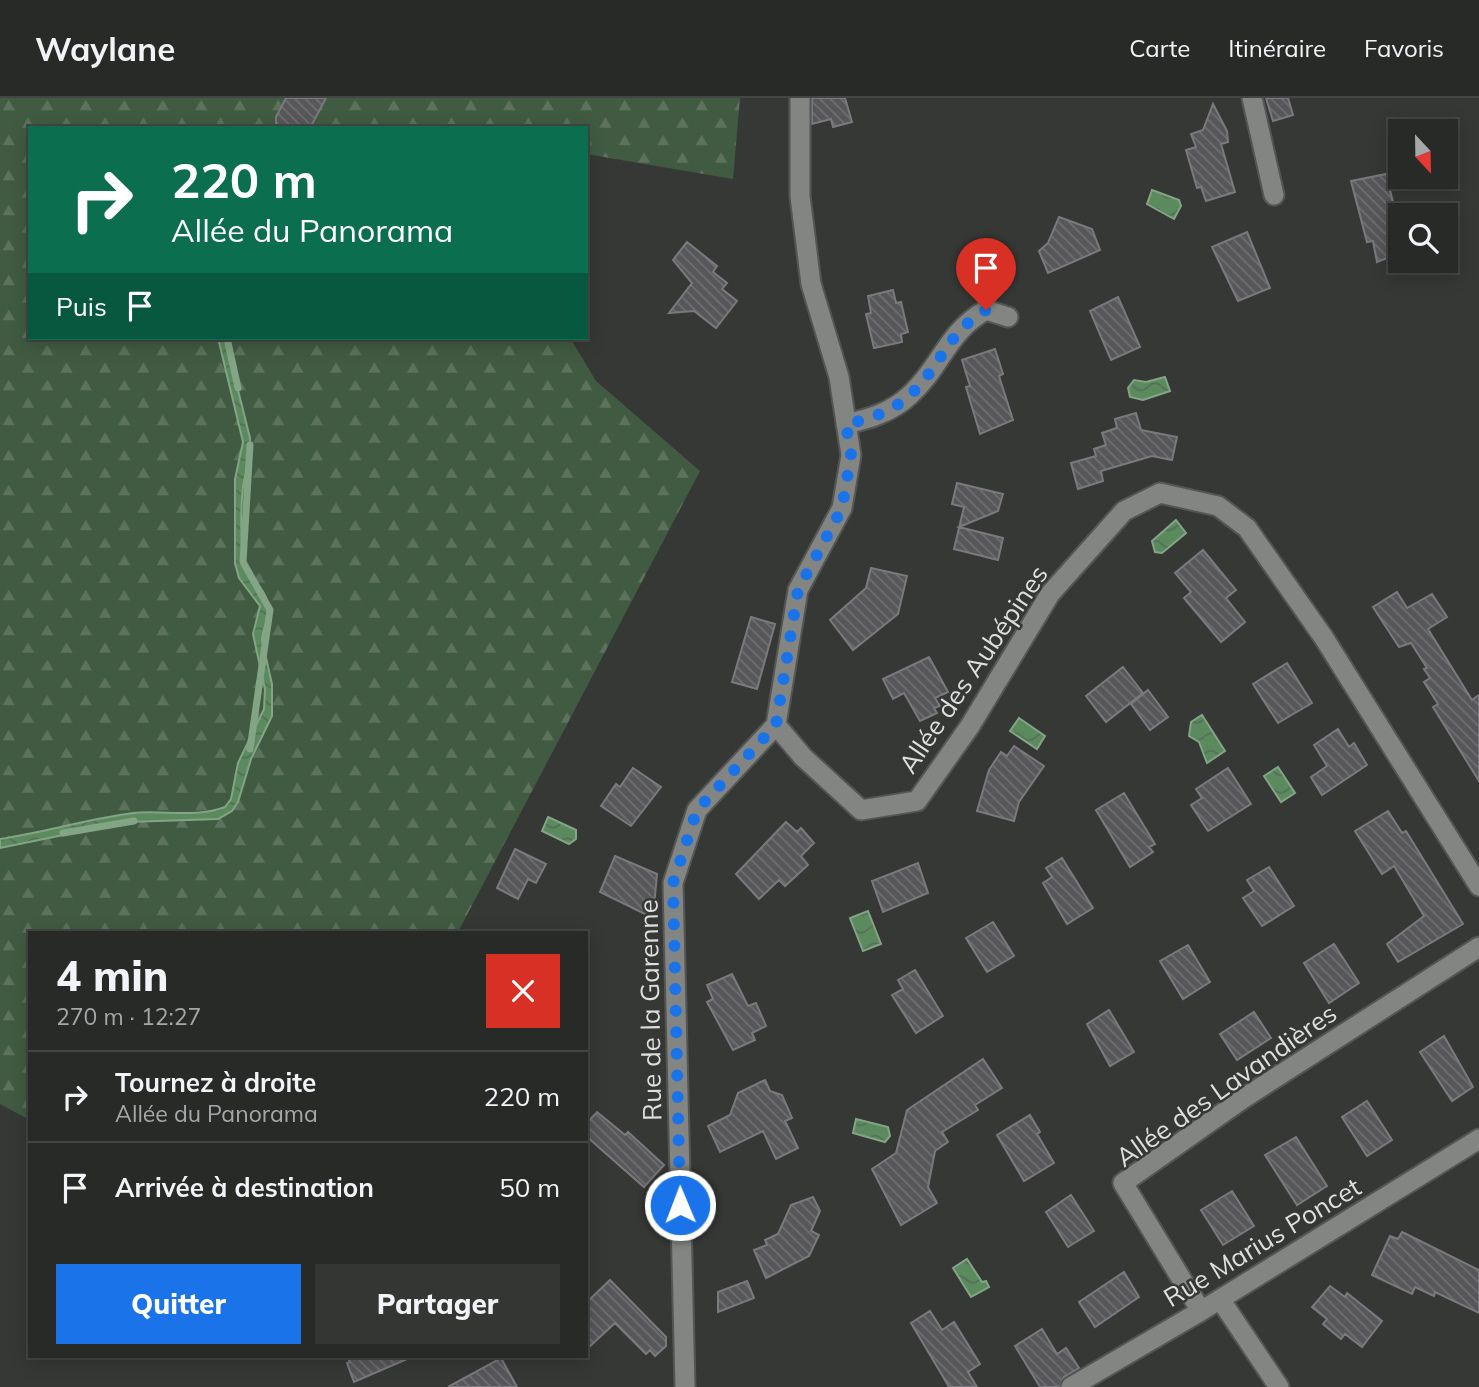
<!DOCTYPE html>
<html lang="fr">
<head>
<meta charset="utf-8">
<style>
  body { margin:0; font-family:Mulish,sans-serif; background:#343634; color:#f1f3f6; height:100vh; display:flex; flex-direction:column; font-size:26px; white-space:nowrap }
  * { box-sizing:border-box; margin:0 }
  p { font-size:23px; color:#a5a7a8 }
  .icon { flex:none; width:38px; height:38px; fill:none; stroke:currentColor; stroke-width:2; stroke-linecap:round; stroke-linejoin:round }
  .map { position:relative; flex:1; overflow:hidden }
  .sheet { position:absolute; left:28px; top:833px; width:560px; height:427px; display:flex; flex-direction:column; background:#282a28; border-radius:0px; box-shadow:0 4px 18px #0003,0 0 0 2px #444645 }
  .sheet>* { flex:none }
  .top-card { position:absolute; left:28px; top:28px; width:560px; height:214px; border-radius:0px; box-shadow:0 4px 18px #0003,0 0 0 2px #444645; background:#0b6e4f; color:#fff; overflow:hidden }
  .needle { width:46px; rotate:158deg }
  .tools { position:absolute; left:1388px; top:21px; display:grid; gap:14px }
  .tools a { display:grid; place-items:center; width:70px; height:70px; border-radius:0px; background:#282a28; box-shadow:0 4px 18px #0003,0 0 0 2px #444645; font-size:35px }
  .pin { position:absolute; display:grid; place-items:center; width:60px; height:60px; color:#fff; margin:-72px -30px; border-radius:50% 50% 50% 0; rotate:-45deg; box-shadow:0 0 7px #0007 }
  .pin .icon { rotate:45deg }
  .me { position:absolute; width:77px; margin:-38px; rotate:359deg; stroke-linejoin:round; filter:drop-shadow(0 0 5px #0008) }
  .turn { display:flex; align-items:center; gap:24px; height:147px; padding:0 28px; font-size:32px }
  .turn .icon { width:91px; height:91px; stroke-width:2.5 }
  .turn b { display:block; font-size:49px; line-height:60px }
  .then { display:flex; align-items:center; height:66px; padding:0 28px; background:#0003; gap:14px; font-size:26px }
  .round { display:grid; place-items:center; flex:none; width:74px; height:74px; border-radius:0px; background:#343634 }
  .overview { display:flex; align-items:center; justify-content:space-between; height:119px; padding:0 28px }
  h1 { font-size:42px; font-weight:800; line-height:52px }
  .primary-button { display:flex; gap:14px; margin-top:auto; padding:14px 28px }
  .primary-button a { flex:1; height:80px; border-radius:0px; background:#1a73e8; color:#fff; font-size:28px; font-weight:800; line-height:80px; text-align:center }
  .primary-button a+a { background:#343634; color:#f1f3f6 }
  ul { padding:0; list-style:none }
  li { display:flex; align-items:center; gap:21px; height:91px; padding:0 28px; border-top:2px solid #444645 }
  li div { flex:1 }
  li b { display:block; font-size:26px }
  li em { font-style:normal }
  header { display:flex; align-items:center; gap:42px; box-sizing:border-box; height:98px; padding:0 35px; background:#282a28; border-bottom:2px solid #444645 }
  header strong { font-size:33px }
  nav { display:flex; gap:38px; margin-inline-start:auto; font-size:24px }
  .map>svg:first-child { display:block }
  .forest { fill:url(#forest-firs) }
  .water { fill:url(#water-waves); stroke:#83a485; stroke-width:2 }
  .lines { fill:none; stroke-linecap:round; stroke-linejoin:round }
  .stream { stroke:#83a485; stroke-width:7 }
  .building { fill:url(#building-back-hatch); stroke:#7a797d; stroke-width:2 }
  .minor-casing { stroke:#545554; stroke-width:23 }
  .minor { stroke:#828582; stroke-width:19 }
  .route { stroke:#1a73e8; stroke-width:12; stroke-dasharray:0 21.6 }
  .labels { text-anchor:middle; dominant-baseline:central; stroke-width:5; stroke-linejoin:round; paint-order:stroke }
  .street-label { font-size:26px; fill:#dedfde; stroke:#363836 }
</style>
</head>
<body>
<header>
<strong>Waylane</strong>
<nav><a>Carte</a><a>Itinéraire</a><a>Favoris</a></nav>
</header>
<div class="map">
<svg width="1479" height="1289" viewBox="0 0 1479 1289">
  <defs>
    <pattern id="forest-firs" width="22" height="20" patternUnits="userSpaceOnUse" patternTransform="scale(1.75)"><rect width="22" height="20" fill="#415b42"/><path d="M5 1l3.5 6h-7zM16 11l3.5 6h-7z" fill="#5c725d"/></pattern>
    <pattern id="water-waves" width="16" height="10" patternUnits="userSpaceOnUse" patternTransform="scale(1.75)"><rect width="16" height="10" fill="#5c8a5f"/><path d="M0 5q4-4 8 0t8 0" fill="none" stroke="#537155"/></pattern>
    <pattern id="building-back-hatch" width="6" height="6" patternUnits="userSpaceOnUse" patternTransform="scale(1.75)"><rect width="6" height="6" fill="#57575a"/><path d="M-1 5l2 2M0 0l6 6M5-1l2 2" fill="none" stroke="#6f6f71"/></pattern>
  </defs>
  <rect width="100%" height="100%" fill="#363836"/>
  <!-- forest -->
  <path class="forest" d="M0,0H740L733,81L586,56V30H30V240H570L596,283L700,373L458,834L30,835V1022L0,1006Z"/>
  <!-- water -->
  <path class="water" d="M1152,92L1179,102L1181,108L1174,121L1147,106Z
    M218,240H225L250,340C251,356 247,368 244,383C240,404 241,432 242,454C243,477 264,486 268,506C272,520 262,528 262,542L272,586V618L251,661L238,704L232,713L218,721L127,724L0,750V741C45,734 88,721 133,715C162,712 197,720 225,709L231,701L238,665L264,611L265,591L253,536L260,508L239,480L235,465V381L243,344Z
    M1165,279L1170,293L1143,302L1130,299L1128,290L1134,282L1146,284Z
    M1176,422L1186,435L1162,455L1155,454L1152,443Z
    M1202,617L1225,653L1207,665L1199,644L1189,638L1191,624Z
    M1019,620L1045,638L1037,651L1010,633Z
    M1278,669L1295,695L1281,704L1264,678Z
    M548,719L576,732V741L569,746L542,733Z
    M868,813L881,846L863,853L850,820Z
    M856,1021L888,1029L890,1038L885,1044L853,1035Z
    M967,1161L982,1184L986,1183L989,1189L971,1199L953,1170Z"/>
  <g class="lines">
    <!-- stream -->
    <path class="stream" d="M227,240L238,290
      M250,347L243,464L270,512L250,651
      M63,735L134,723"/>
  </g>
  <!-- building -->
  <path class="building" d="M286,0H326L310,30H276V19Z
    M812,0H845L852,24L833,29L831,21L812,26Z
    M1266,0H1288L1293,17L1273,23Z
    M1213,6L1227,33L1228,44L1221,46L1235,94L1206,103L1201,89L1197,90L1186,52L1196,49L1191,36L1203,32Z
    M1386,76L1400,132V138H1396L1399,155L1377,164L1373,143L1367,144L1351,83Z
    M1059,119L1092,131L1100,152L1048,175L1039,153L1048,145Z
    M1247,134L1270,190L1238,203L1212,149Z
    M687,144L717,168L713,174L727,185L722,191L737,203L716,230L694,213L669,215L692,185L673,162Z
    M893,192L896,205L901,204L908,234L901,236L902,244L874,250L866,216L871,215L868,198Z
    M1118,199L1140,249L1111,262L1090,213Z
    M995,251L1003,276L999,278L1013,322L980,336L966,289L970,288L962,262Z
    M1136,315L1141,332L1177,339L1172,362L1152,358L1101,373L1103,383L1078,391L1071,365L1096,358L1094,351L1106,347L1102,335L1117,330L1115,321Z
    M957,385L1003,396L998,413L959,429L1003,440L998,462L954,451L964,409L952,406Z
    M1203,452L1236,492L1226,500L1245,524L1221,544L1184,500L1191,494L1175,475Z
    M871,470L907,478L898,516L853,552L830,522L866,490Z
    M1397,494L1407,510L1432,496L1447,519L1428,531L1472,602L1479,597V683L1433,609L1438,606L1424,584L1430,580L1424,571L1427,570L1411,545L1399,549L1373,509Z
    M751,519L775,526L757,591L732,584Z
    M929,559L948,594L935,600L940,608L934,610L937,615L920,623L904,595L893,601L883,581Z
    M1287,565L1312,605L1278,625L1253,586Z
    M1123,569L1143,595L1106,624L1086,598Z
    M1148,592L1168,619L1150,632L1131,606Z
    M1338,631L1349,649L1354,645L1367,667L1322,697L1311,679L1327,668L1314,647Z
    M1014,648L1044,668L1019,704L1014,723L977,713L989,672L1001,654L1007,658Z
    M633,670L661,689L631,728L601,708L616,686L620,689Z
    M1228,670L1251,706L1208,733L1191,707L1202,700L1196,691Z
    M1124,695L1155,746L1149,749L1153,754L1130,769L1096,712Z
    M1388,713L1402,735L1406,733L1463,826L1398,864L1387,846L1424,818L1394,768L1382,776L1355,733Z
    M786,724L797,734L801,730L814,745L801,758L808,767L785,788L779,782L759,801L736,776Z
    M515,751L546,766L536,785L528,781L518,801L497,790Z
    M615,758L657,776L653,820L600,794Z
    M1062,760L1093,810L1067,826L1043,785L1052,779L1046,770Z
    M918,765L928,795L883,814L872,783Z
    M1269,769L1294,808L1262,828L1243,800L1254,793L1247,782Z
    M993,824L1014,858L987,874L966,840Z
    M1334,846L1359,885L1329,905L1304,865Z
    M1188,847L1210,884L1183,901L1160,863Z
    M915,872L943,918L916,935L892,897L903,891L898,882Z
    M732,876L748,908L756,905L766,928L752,935L755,942L733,952L707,904L713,901L707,887Z
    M1109,912L1134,954L1110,968L1087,926Z
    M1254,914L1271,940L1237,962L1220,936Z
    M1444,938L1473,989L1452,1003L1420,954Z
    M983,961L1002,990L975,1007L978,1012L942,1034L948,1044L935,1053L928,1089L937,1105L901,1127L872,1071L896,1055L907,1012Z
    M765,982L770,993L782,997L792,1020L785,1023L798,1050L776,1061L763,1033L720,1054L708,1028L730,1017L738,995Z
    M1367,1003L1392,1042L1367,1058L1342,1019Z
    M597,1014L625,1037L628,1034L664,1067L644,1089L586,1038V1026Z
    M1030,1017L1040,1034L1037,1036L1054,1065L1024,1083L997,1037Z
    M1296,1039L1327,1088L1297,1107L1265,1057Z
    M1232,1093L1254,1128L1223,1147L1201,1112Z
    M1071,1097L1094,1133L1068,1149L1046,1114Z
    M813,1099L820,1113L811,1133L819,1137L809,1158L766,1180L754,1152L767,1147L765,1142L778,1136L791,1107Z
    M1402,1134L1479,1172V1215L1435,1194L1434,1198L1415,1189L1412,1196L1372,1177L1390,1138L1398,1141Z
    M1124,1174L1139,1199L1095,1229L1079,1204Z
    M610,1182L666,1239V1248L655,1258L650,1252L646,1256L615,1225L586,1252V1205Z
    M747,1183L754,1200L718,1214V1194Z
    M1330,1188L1345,1199L1347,1195L1382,1223L1362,1249L1345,1236L1341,1241L1323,1226L1327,1221L1312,1209Z
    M930,1213L942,1232L954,1224L980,1266L968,1274L977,1289H949L945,1282L911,1225Z
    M1042,1231L1057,1256L1066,1250L1079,1270L1064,1279L1059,1289H1040L1015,1248Z
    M347,1258H414L354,1284L347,1265L350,1264Z
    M501,1260L517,1289H448Z"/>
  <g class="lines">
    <!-- minor casing -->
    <g class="minor-casing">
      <path id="minor" d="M1252,0L1274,97
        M846,326C869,321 892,314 910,297C941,269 947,234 986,212L1008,219
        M776,627L803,659L861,712L917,703L970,628L1050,496L1124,413L1160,395L1218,408L1247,430L1324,540L1479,788
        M1220,1201L1279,1289
        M1201,1213L1123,1085L1244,1000L1479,849
        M685,1289L673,785L697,712L776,627L798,492L842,410L851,357L839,279L811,186L800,98V0
        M1071,1289L1201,1213L1479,1041"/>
    </g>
    <!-- minor -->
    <use href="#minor" class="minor"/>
  </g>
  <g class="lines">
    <!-- route -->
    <path class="route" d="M680,1107L673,785L697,712L776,627L798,492L842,410L851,357L846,326C869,321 892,314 910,297C941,269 947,234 986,212"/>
  </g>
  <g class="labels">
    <!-- street labels -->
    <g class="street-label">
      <text transform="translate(973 571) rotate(-56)">Allée des Aubépines</text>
      <text transform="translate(650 912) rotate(-91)">Rue de la Garenne</text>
      <text transform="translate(1226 987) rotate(-35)">Allée des Lavandières</text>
      <text transform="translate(1262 1144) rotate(-31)">Rue Marius Poncet</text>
    </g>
  </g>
</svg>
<div class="tools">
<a><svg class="needle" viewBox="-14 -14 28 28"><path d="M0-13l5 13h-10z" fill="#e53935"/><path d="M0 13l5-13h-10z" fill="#a5a7a8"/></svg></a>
<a><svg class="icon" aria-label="search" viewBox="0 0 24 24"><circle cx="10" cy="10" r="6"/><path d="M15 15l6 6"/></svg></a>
</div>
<div class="pin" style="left:986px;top:212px;background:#d93025"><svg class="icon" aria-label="arrive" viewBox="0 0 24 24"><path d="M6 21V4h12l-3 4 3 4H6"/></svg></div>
<svg class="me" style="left:680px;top:1107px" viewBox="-20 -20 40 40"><circle r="17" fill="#1a73e8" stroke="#fff" stroke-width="3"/><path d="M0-11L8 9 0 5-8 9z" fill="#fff"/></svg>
<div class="top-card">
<div class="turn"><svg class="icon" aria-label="right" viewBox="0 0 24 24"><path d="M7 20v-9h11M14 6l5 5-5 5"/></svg><div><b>220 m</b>Allée du Panorama</div></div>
<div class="then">Puis<svg class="icon" aria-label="arrive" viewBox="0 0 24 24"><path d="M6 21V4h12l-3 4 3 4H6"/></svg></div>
</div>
<section class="sheet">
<div class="overview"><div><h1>4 min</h1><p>270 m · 12:27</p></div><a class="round" style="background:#d93025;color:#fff"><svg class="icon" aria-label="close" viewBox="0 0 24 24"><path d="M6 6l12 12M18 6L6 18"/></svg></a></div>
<ul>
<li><svg class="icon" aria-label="right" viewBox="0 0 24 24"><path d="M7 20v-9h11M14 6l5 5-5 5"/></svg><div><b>Tournez à droite</b><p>Allée du Panorama</p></div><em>220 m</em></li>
<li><svg class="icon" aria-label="arrive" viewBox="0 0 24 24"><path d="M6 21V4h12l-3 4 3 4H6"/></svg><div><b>Arrivée à destination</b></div><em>50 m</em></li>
</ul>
<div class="primary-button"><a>Quitter</a><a>Partager</a></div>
</section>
</div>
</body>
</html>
